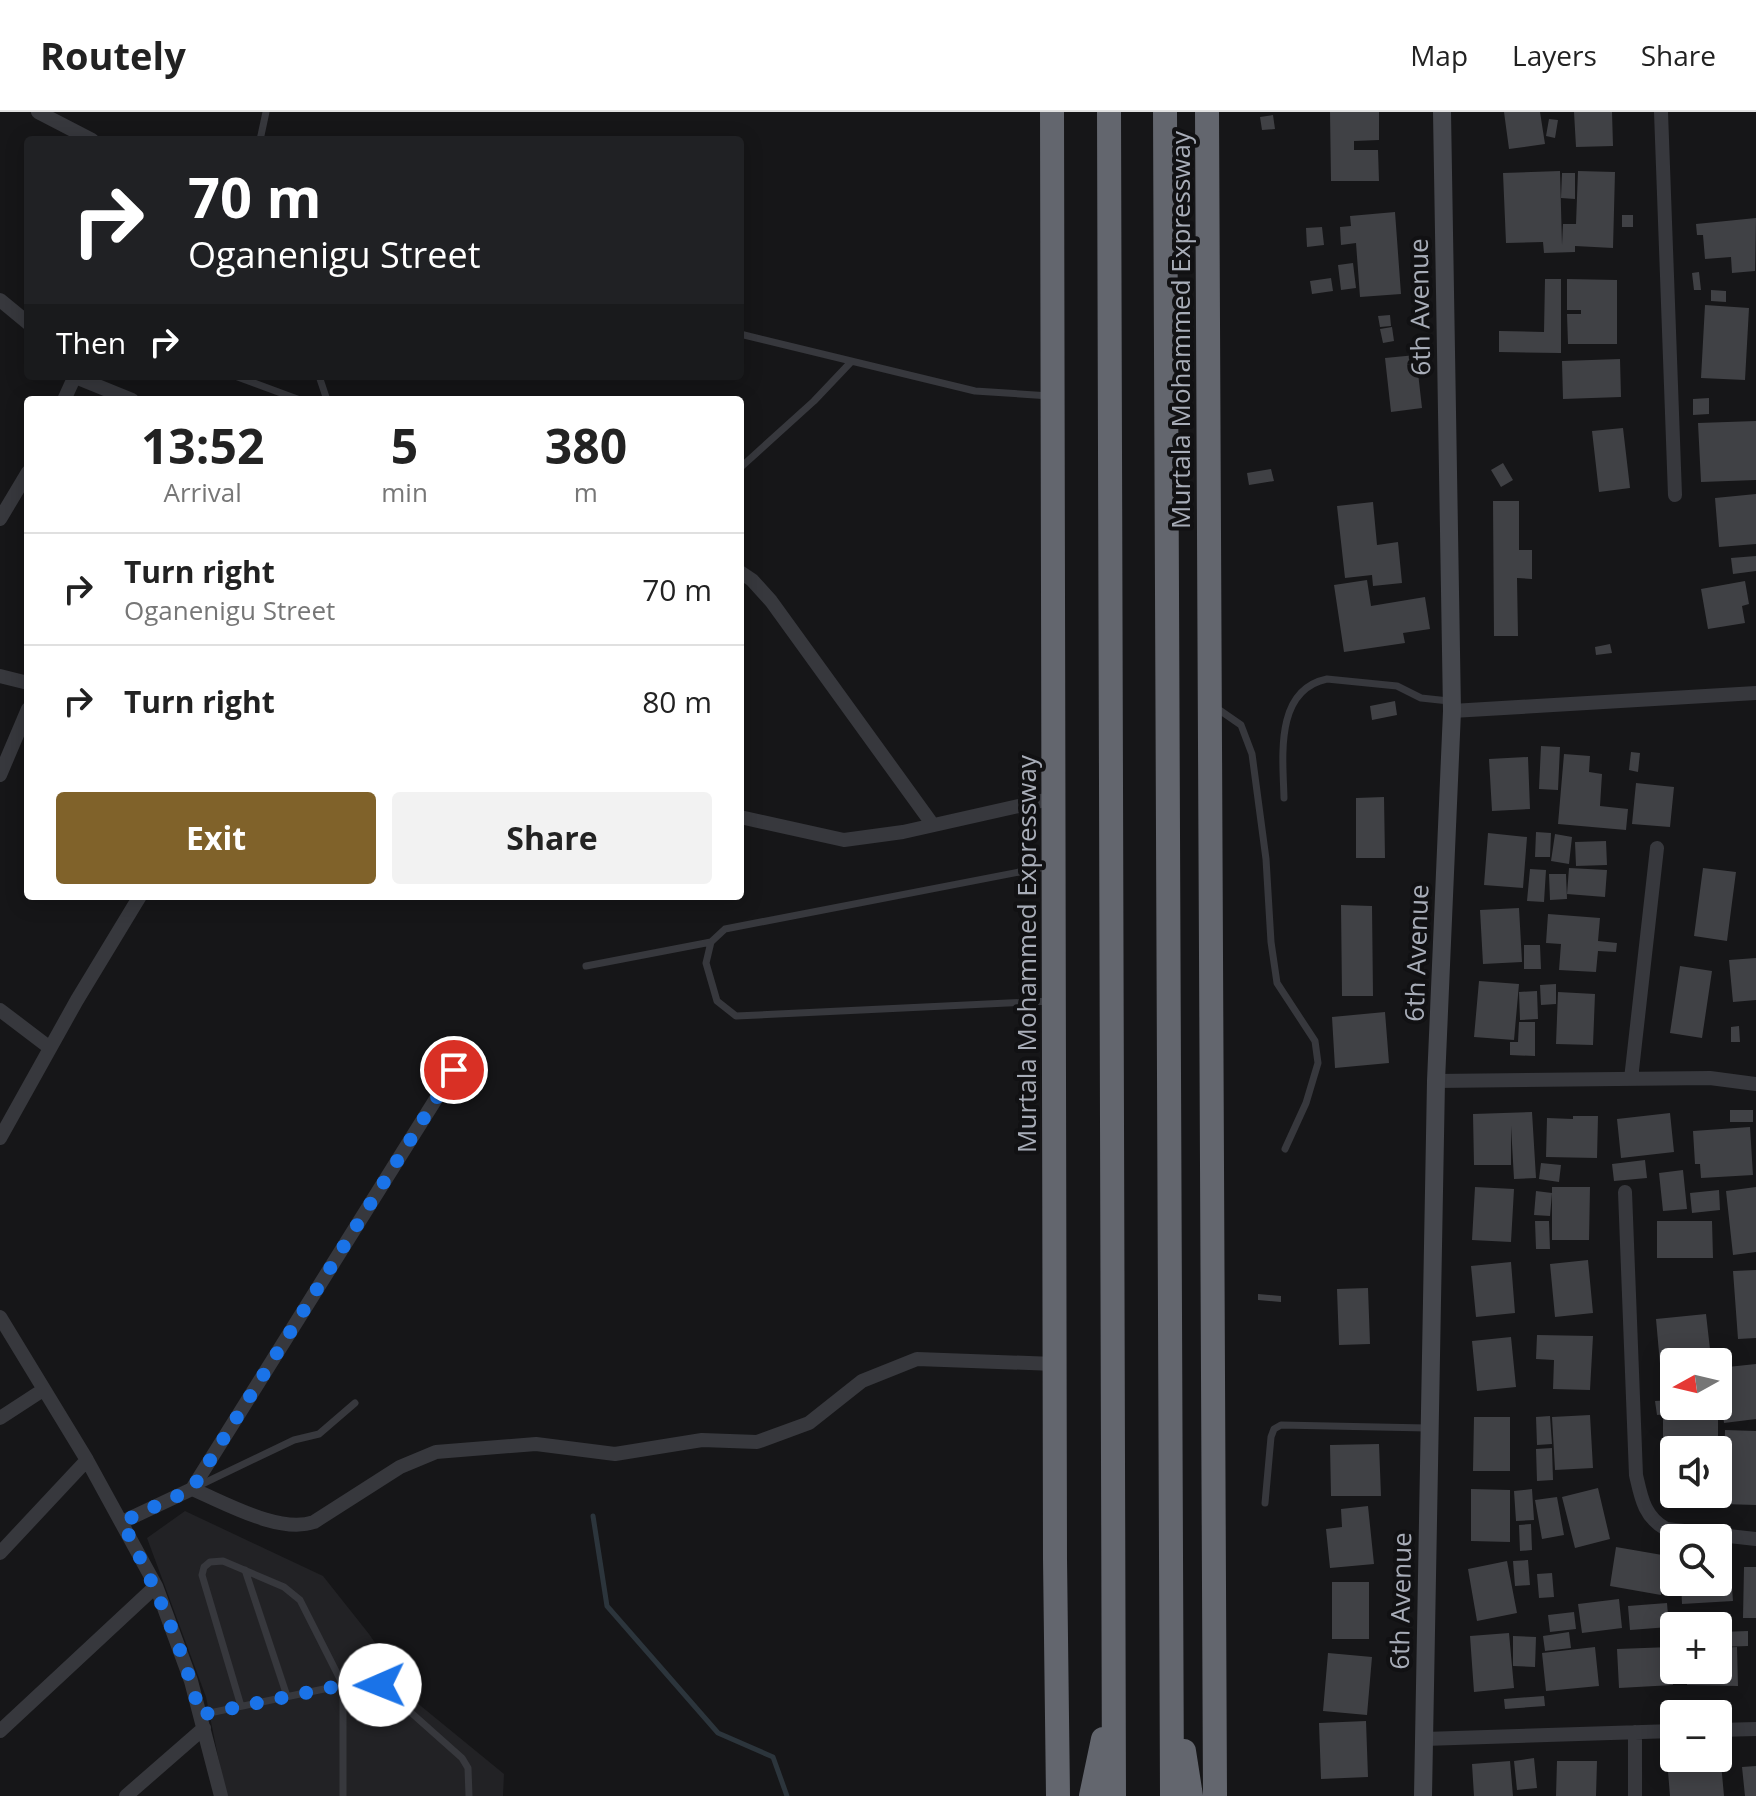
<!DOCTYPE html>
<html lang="en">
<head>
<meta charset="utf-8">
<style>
  body { margin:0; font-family:"Open Sans",sans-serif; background:#f2f2f2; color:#222; height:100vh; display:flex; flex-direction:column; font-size:30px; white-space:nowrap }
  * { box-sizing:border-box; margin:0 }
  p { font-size:26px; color:#767676 }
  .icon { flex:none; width:44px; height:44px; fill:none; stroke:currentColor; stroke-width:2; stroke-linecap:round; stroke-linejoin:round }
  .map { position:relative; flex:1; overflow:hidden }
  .drawer { position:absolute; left:24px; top:284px; width:720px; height:504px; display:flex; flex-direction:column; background:#fff; border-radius:8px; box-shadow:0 4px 20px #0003 }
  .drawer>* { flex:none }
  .top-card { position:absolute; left:24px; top:24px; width:720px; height:244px; border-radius:8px; box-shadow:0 4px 20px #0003; background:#202124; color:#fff; overflow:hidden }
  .needle { width:52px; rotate:262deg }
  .controls { position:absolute; left:1660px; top:1236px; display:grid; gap:16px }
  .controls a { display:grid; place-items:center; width:72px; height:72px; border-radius:8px; background:#fff; box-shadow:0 4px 20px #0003; font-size:40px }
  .pin { position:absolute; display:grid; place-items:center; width:68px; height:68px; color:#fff; margin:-34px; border:4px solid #fff; border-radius:50%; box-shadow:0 2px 8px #0007 }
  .me { position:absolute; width:88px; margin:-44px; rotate:269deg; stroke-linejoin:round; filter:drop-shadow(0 0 6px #0008) }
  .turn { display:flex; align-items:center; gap:28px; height:168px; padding:0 32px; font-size:36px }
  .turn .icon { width:104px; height:104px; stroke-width:2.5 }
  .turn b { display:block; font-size:56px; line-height:68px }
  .then { display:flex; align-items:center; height:76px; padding:0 32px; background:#0003; gap:16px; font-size:30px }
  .eta { display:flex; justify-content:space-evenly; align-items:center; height:136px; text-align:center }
  .eta b { font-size:48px; font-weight:700; line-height:56px }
  .button { display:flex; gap:16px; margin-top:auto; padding:16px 32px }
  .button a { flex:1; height:92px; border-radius:8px; background:#80622a; color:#fff; font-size:32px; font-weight:700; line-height:92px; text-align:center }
  .button a+a { background:#f2f2f2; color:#222 }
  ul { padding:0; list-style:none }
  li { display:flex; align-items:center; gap:24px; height:112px; padding:0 32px; border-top:2px solid #e0e0e0 }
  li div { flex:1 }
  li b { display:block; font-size:30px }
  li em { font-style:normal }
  header { display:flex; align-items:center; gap:48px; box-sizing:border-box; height:112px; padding:0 40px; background:#fff; border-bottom:2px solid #e0e0e0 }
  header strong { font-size:38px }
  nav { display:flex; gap:44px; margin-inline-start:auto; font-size:28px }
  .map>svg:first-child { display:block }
  .built { fill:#222225 }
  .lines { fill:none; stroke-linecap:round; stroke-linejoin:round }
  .stream { stroke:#2c353c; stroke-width:5 }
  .building { fill:#404145 }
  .lane { stroke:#37383d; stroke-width:7 }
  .street { stroke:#37383d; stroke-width:14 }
  .secondary { stroke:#45474d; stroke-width:18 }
  .highway { stroke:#63666e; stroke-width:24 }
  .route { stroke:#1a73e8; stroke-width:14; stroke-dasharray:0 25.2 }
  .labels { text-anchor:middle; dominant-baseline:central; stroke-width:8; stroke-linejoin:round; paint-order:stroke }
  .street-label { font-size:26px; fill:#a8adb8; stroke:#111113 }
</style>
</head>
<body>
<header>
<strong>Routely</strong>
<nav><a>Map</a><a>Layers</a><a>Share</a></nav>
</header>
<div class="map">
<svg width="1756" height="1684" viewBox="0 0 1756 1684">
  <rect width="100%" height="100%" fill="#161618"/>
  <!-- built -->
  <path class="built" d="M185,1399L323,1464L369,1522L416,1590L504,1662L503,1684H226L206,1585L147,1426Z"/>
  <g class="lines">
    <!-- stream -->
    <path class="stream" d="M593,1404L607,1494L718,1621L773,1645L787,1684"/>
  </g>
  <!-- building -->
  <path class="building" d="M1330,0H1379V28L1354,29V38H1378L1379,69H1331Z
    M1504,0H1540L1545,32L1509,37Z
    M1574,0H1612L1613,34L1576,35Z
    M1273,3L1275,17L1262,18L1260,5Z
    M1549,7L1558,8L1555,26L1546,24Z
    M1560,59L1562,133L1563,112H1576L1578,59L1615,60L1613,136L1575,134V140L1544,141L1543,130L1506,131L1503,61Z
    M1562,61H1575V87L1561,86Z
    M1395,100L1401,182L1360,185L1356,131L1341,133L1340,115L1351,114L1350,104Z
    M1622,103H1633V115H1622Z
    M1756,106L1755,159L1732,161L1731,145L1705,147L1703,123H1697L1696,112Z
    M1322,115L1324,133L1307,135L1306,116Z
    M1353,151L1356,176L1341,178L1338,153Z
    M1699,160L1701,178H1694L1692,161Z
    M1331,166L1333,179L1312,182L1310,169Z
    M1545,167H1561V241L1499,240V219L1544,220Z
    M1567,167L1617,168V232H1568L1567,202H1581V198H1567Z
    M1711,178L1726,179V190L1711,189Z
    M1705,193L1749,196L1745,268L1701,266Z
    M1390,203L1391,214L1380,215L1378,204Z
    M1392,215L1394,229L1383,231L1380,217Z
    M1416,243L1422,296L1391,300L1385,246Z
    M1620,247L1621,285L1563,287L1562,249Z
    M1709,286V302L1693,303V287Z
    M1756,309V368L1701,370L1698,311Z
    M1623,316L1630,376L1599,380L1592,319Z
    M1503,351L1513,368L1501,375L1491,358Z
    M1271,357L1274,369L1249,373L1247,361Z
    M1756,382V432L1719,435L1715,386Z
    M1493,389H1519V438H1532V467L1517,466L1518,524H1494Z
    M1373,390L1377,433L1398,430L1402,471L1373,474L1372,463L1345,466L1337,394Z
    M1756,444V459L1733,462L1731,446Z
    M1367,468L1371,494L1425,485L1430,517L1403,521L1405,531L1344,540L1334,473Z
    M1745,469L1749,492L1742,494L1745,511L1708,517L1701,477Z
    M1610,532L1612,541L1596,543L1595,535Z
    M1395,589L1397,603L1372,608L1370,594Z
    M1541,634L1560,635L1558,678L1539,677Z
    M1631,640L1640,641L1638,660L1629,658Z
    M1564,642L1590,644L1589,660L1602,662L1600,694L1628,697L1626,718L1558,712Z
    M1528,645L1530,697L1492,699L1489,647Z
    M1636,671L1674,675L1670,715L1632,712Z
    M1384,685L1385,746H1356V686Z
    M1536,720L1551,721L1550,745H1535Z
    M1488,721L1527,725L1523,776L1484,773Z
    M1555,722L1572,725L1569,752L1551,749Z
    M1606,729L1607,753L1576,754L1575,730Z
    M1569,756L1607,758L1605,785L1567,782Z
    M1703,756L1736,760L1727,829L1694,824Z
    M1530,757L1546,758L1544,790L1527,789Z
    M1549,762H1566L1567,787L1550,788Z
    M1341,793L1372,794L1373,884H1342Z
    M1519,796L1522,850L1483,852L1480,798Z
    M1548,802L1600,806L1598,829L1617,831L1616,840L1598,839L1596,860L1559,858L1561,832L1546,831Z
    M1524,833H1540L1541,857H1524Z
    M1756,846V888L1733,890L1729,848Z
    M1680,854L1712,859L1702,926L1670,921Z
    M1479,869L1519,872L1514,928L1474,925Z
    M1556,872V892L1541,893L1540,873Z
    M1537,879L1538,907L1520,908L1519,880Z
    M1558,880L1595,882L1593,933L1556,932Z
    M1385,900L1389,951L1335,956L1332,905Z
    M1519,910H1535V944L1510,943V930H1518Z
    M1739,914L1740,930H1731V915Z
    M1730,998H1753V1010H1730Z
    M1532,1000L1536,1066L1514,1067L1511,1014V1053H1474L1473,1002Z
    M1670,1001L1674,1040L1621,1046L1617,1007Z
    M1573,1004H1598L1597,1046L1546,1045L1547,1006L1573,1007Z
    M1750,1015L1753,1063L1701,1066L1700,1052H1695L1693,1019Z
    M1645,1048L1647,1066L1614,1069L1612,1052Z
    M1541,1051L1561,1053L1559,1070L1539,1067Z
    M1683,1058L1687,1097L1663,1099L1659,1061Z
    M1475,1075L1514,1077L1511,1130L1472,1128Z
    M1552,1075H1590L1589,1128H1552Z
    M1756,1075V1140L1733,1143L1726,1079Z
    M1719,1078L1720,1098L1692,1101L1690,1081Z
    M1536,1079L1552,1081L1550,1104L1534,1103Z
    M1535,1109H1549L1550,1137H1536Z
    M1657,1109H1712L1713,1146H1657Z
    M1588,1148L1593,1201L1555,1205L1550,1152Z
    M1511,1150L1515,1201L1476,1205L1471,1154Z
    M1756,1158V1226L1738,1227L1733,1159Z
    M1368,1176L1370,1232L1339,1233L1337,1177Z
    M1258,1182L1281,1184V1190L1258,1188Z
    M1706,1202L1711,1246L1696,1247V1250H1674V1261L1661,1263L1656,1207Z
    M1537,1223L1593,1224L1590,1278L1553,1277L1554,1248L1536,1247Z
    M1511,1225L1516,1275L1477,1279L1472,1229Z
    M1756,1252V1307L1724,1311L1718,1256Z
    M1674,1288V1294H1683L1684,1300L1657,1303L1655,1289Z
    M1686,1294H1714V1299L1686,1298Z
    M1590,1303L1593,1356L1555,1358L1552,1305Z
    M1550,1304L1552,1332L1537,1333L1536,1305Z
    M1474,1305H1510V1359H1473Z
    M1663,1305H1718V1336L1663,1340Z
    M1725,1318L1756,1319V1393L1723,1392Z
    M1379,1332L1381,1384H1331L1330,1333Z
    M1552,1336L1553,1368L1537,1369L1536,1337Z
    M1674,1354V1382H1717L1718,1386L1665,1392L1661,1355Z
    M1598,1376L1610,1427L1575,1436L1562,1385Z
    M1471,1377L1510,1378V1430L1471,1429Z
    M1532,1377L1534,1408L1516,1409L1514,1379Z
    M1557,1385L1564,1423L1542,1427L1535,1388Z
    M1368,1394L1374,1452L1330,1456L1326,1417L1342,1415L1341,1397Z
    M1531,1412L1532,1438L1520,1439L1519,1413Z
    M1616,1435L1668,1444L1661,1483L1610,1474Z
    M1528,1448L1530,1473L1515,1474L1513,1449Z
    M1507,1449L1517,1501L1477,1509L1468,1457Z
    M1730,1450L1733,1489L1682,1492L1681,1470H1718V1451Z
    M1744,1455H1756V1506H1743Z
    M1552,1461L1554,1485L1539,1486L1537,1462Z
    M1332,1470H1369V1527H1332Z
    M1619,1487L1622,1516L1582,1521L1578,1492Z
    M1667,1491L1669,1515L1630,1518L1628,1494Z
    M1574,1500L1576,1517L1550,1520L1548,1503Z
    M1710,1500L1711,1514H1684L1683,1504Z
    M1748,1519V1534L1720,1535V1520Z
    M1569,1520L1571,1536L1545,1539L1543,1524Z
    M1509,1521L1514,1576L1474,1580L1470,1524Z
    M1513,1524L1536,1525L1535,1555L1513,1554Z
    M1595,1535L1599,1574L1546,1579L1542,1541Z
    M1671,1535L1673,1573L1619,1576L1617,1537Z
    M1737,1535L1738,1574L1687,1573V1558H1718V1536Z
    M1328,1541L1372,1545L1367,1603L1323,1599Z
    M1544,1584L1545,1594L1505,1597L1504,1587Z
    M1366,1609L1368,1665L1321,1667L1319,1611Z
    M1534,1646L1537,1676L1517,1678L1514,1649Z
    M1708,1646V1653L1721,1651L1724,1684H1670L1667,1647Z
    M1510,1649L1513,1684H1474L1472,1652Z
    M1557,1649H1597L1596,1684H1556Z
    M1756,1654V1684H1745L1742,1655Z"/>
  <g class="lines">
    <!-- lane -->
    <path class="lane" d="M260,28L266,0
      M740,222L975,279L1050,284
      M235,264L300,288
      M319,264L327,288
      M740,356L814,289L851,250
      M1215,595L1241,613L1252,642L1266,747L1271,830L1277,871L1315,929L1318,951L1306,991L1285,1037
      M1284,686C1283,646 1274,578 1327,567L1397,574L1421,586L1449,589
      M1050,754L725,817L711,830L706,851L717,889L736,904L1051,889
      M586,854L711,830
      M198,1374L294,1328L319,1322L355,1291
      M1265,1391L1271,1325L1274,1317L1281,1313L1427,1316
      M245,1458L287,1584
      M241,1594L202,1463L204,1455L210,1450L223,1449L284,1475L300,1488L343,1573V1684
      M200,1603L343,1573L366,1569L380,1573L462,1646L468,1656L469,1684"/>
    <!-- street -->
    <path class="street" d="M38,0L92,28
      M1661,0L1675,383
      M0,188L28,211
      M73,264L132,288
      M64,288L74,266
      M0,407L28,360
      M740,460L752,468L771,489L933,713
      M0,564L28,571
      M1452,599L1756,581
      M0,663L28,597
      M740,705L844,728L903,720L1054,686
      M0,898L50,936
      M1631,967L1657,736
      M1436,969L1710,966L1756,972
      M0,1026L77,888L140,784
      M1625,1080L1636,1363C1641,1385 1644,1405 1666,1417L1756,1427
      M0,1205L87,1348L156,1474L191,1569L221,1684
      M0,1306L43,1278
      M192,1377C226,1391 279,1422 314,1410L400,1355L436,1340L536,1332L615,1342L702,1328L757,1330L809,1311L862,1269L917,1247L1055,1252
      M122,1410L192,1377L454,958
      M0,1441L87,1348
      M1718,1618L1756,1617
      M0,1619L156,1474
      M1635,1620V1684
      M1424,1627L1674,1619
      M126,1684L204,1616"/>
    <!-- secondary -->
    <path class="secondary" d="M1423,1684L1436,969L1452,599L1442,0"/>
    <!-- highway -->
    <path class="highway" d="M1052,0L1055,1447L1058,1684
      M1109,0L1114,1684
      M1165,0L1172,1684
      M1207,0L1215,1684
      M1184,1639L1191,1684
      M1091,1684L1103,1627"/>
  </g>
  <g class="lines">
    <!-- route -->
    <path class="route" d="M380,1573L366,1569L343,1573L200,1603C183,1535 154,1472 122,1410L192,1377L454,958"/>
  </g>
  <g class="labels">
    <!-- street labels -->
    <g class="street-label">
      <text transform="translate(1419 195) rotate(-91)">6th Avenue</text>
      <text transform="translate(1180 218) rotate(-90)">Murtala Mohammed Expressway</text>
      <text transform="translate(1416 841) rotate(-88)">6th Avenue</text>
      <text transform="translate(1026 842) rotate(-90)">Murtala Mohammed Expressway</text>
      <text transform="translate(1400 1489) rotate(-89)">6th Avenue</text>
    </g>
  </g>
</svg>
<div class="controls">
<a><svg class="needle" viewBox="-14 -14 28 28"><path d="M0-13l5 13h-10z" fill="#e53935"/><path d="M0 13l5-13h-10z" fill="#767676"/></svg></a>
<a><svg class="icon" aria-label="sound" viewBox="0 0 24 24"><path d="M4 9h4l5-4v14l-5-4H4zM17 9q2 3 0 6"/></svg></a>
<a><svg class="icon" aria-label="search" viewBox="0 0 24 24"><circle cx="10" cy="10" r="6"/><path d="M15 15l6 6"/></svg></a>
<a>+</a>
<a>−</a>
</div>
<div class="pin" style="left:454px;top:958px;background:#d93025"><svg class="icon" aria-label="arrive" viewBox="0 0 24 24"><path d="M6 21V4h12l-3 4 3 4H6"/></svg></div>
<svg class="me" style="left:380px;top:1573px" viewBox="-20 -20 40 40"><circle r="19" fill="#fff"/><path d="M0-13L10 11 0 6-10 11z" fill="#1a73e8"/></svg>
<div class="top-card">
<div class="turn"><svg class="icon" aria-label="right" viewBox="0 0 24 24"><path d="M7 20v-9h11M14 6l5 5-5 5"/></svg><div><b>70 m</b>Oganenigu Street</div></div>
<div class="then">Then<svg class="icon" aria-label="right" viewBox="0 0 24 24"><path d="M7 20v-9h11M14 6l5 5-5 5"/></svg></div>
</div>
<section class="drawer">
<div class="eta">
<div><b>13:52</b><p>Arrival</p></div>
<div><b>5</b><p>min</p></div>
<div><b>380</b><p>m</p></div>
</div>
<ul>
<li><svg class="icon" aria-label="right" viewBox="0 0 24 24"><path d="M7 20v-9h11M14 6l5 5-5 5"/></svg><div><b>Turn right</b><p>Oganenigu Street</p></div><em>70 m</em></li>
<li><svg class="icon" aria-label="right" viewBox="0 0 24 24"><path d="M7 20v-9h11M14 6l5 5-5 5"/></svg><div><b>Turn right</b></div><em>80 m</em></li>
</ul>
<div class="button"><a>Exit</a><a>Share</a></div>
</section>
</div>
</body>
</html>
